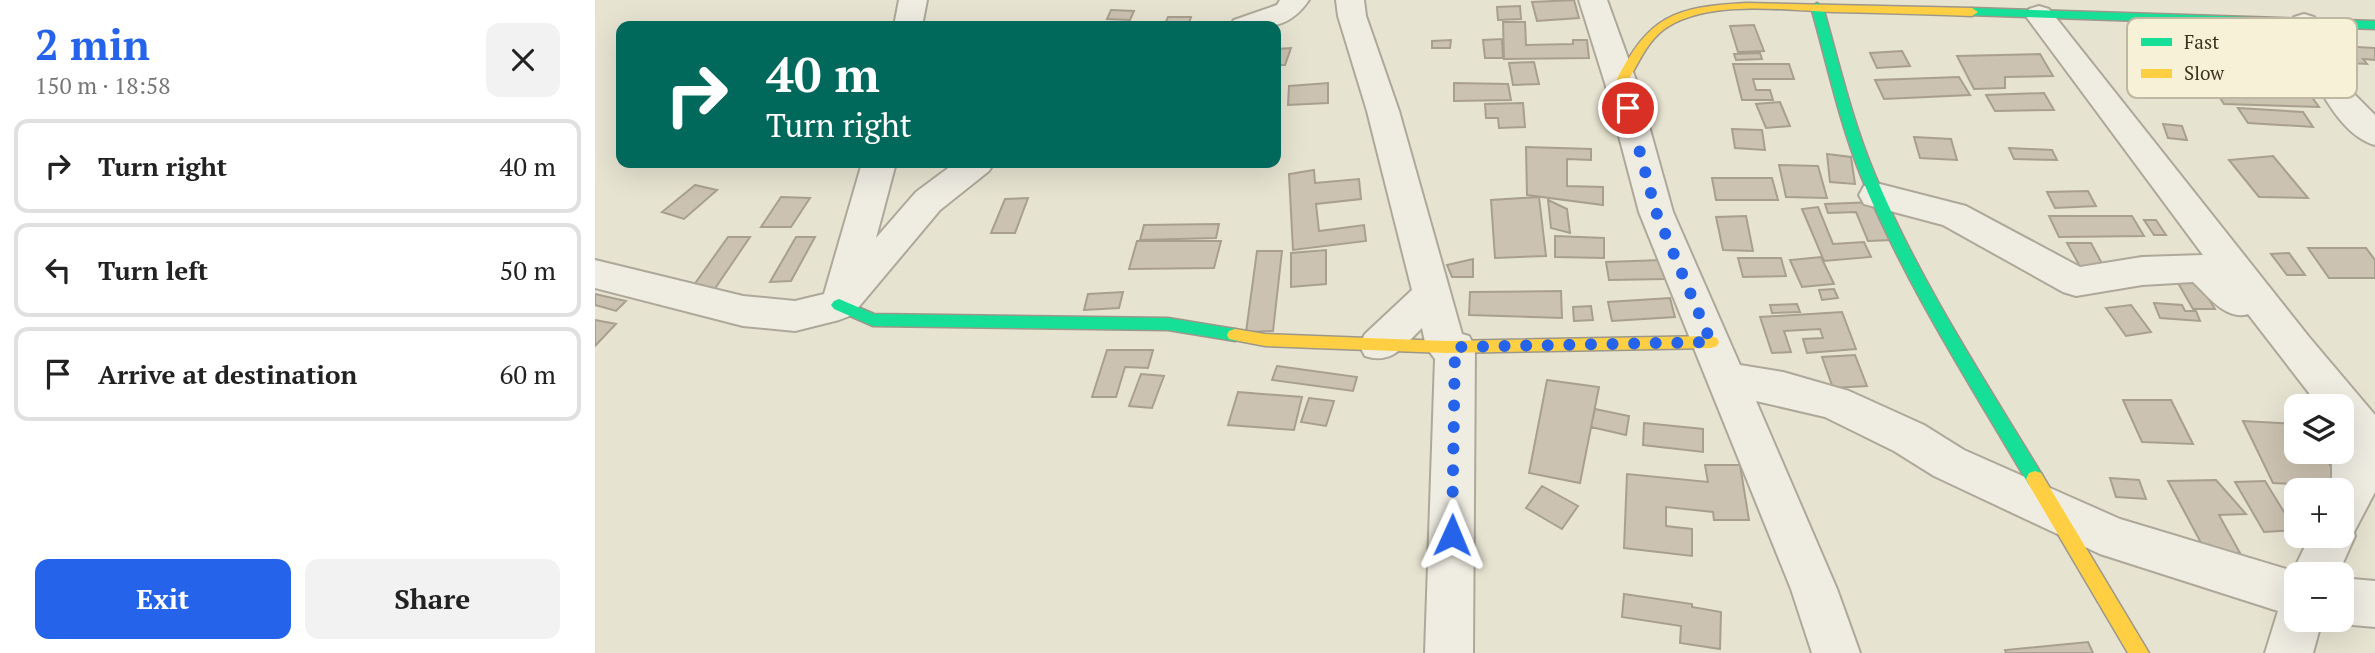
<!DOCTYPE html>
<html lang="en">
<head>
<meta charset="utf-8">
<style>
  body { margin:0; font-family:"PT Serif",serif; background:#f2f2f2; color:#222; height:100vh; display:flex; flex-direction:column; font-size:26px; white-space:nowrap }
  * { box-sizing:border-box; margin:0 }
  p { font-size:23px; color:#767676 }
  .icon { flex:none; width:38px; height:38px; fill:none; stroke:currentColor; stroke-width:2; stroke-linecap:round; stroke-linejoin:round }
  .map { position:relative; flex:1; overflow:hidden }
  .drawer { display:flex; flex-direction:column; background:#fff; width:595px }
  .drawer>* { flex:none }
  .top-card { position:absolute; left:21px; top:21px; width:665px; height:147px; border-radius:14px; box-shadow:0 7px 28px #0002; background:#00695c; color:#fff; overflow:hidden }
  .buttons { position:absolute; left:1689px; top:394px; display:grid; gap:14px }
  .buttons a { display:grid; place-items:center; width:70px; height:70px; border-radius:14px; background:#fff; box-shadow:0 7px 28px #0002; font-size:35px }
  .pin { position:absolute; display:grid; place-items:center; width:60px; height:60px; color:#fff; margin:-30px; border:4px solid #fff; border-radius:50%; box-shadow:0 2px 7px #0007 }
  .me { position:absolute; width:77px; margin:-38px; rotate:1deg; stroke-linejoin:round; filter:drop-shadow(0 0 5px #0008) }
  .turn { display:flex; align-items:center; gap:24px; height:147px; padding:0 35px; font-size:32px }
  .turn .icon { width:91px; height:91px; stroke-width:2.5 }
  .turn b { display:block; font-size:49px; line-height:60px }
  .round { display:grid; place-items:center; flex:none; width:74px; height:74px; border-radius:14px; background:#f2f2f2 }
  .head { display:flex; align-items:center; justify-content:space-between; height:119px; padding:0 35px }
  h1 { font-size:42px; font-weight:700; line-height:52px; color:#2563eb }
  .action { display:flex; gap:14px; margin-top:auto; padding:14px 35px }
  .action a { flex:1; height:80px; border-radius:14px; background:#2563eb; color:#fff; font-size:28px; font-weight:700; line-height:80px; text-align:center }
  .action a+a { background:#f2f2f2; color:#222 }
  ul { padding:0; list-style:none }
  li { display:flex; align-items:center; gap:21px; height:94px; margin:0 14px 10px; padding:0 21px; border:4px solid #e0e0e0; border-radius:14px }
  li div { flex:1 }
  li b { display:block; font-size:26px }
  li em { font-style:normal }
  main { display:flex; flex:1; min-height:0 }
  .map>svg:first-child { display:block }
  .building { fill:#ccc2b1; stroke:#a89f8f; stroke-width:2 }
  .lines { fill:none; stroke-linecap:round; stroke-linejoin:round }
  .street-casing { stroke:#ada899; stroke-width:4 }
  .fast-casing { stroke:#9d9789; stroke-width:3 }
  .slow-casing { stroke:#9d9789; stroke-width:3 }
  .street { fill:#efece2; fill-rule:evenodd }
  .fast { fill:#16e098; fill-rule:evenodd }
  .slow { fill:#ffcf43; fill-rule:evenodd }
  .route { stroke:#2563eb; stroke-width:12; stroke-dasharray:0 21.6 }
  .key { fill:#f7f2d7; stroke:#bfb8a0; stroke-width:2 }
  .key-label { font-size:19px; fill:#3d3220 }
</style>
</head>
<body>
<main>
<section class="drawer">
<div class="head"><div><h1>2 min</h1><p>150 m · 18:58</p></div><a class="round"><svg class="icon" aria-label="close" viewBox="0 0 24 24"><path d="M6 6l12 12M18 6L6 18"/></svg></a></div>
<ul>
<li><svg class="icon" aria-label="right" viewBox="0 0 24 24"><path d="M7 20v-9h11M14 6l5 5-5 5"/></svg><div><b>Turn right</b></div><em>40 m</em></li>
<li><svg class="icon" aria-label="left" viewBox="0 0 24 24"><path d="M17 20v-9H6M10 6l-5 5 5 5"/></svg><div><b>Turn left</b></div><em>50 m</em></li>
<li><svg class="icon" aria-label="arrive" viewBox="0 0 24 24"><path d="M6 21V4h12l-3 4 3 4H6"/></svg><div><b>Arrive at destination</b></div><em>60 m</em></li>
</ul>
<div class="action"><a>Exit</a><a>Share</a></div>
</section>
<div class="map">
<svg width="1780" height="653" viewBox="0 0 1780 653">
  <rect width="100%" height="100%" fill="#e7e3d1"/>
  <!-- building -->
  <path class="building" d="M979,0L984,18L942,21L937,2Z
    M925,6L926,19L903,20L902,7Z
    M516,10L539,11L535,20L512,19Z
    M573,17H596L593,26H569Z
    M908,22H930L931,45L978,44V40H992L994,58L909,59Z
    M1159,25L1169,51L1143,52L1135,26Z
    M907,39L908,58H890L888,40Z
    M856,40L855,48H837V41Z
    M1743,46L1780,48V60L1768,59L1772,64L1754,63Z
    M696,48L690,65H681V49Z
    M1307,51L1315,66L1282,68L1275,53Z
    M1165,53L1167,59L1141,60L1139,54Z
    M1445,54L1458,76L1410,77V88L1379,89L1362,56Z
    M939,62L944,84L918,85L914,63Z
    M1138,64H1194L1199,79H1158L1161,90H1175L1178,100H1147Z
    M1364,77L1375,95L1289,99L1280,80Z
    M733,83V103L693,105L694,86Z
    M859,83L913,84L916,100L859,101Z
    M1618,87L1669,89L1672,94L1716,96L1724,107L1629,104Z
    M1449,93L1459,110L1400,111L1391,95Z
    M1185,102L1195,126L1171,128L1161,104Z
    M928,103L930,127L904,128L903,118H891L890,104Z
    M1643,108L1708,112L1718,127L1653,123Z
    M1568,124L1587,126L1592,140L1573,138Z
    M1137,129L1167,130L1170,150L1140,148Z
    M1319,137L1356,139L1362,160L1325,158Z
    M931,147L996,149V160L972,159V186L1008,187V205L932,195Z
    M1414,148L1457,150L1462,160L1419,159Z
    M1232,154L1256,157L1260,184L1235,182Z
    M1678,156L1713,198L1664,197L1634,160Z
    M1184,165L1223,166L1232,198L1191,197Z
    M719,170L720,183L764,179L766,199L721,204L724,231L769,225L771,241L698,250L694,174Z
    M1117,178H1177L1183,200H1121Z
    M100,185L122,190L89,219L67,212Z
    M1493,191L1501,206L1460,208L1452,192Z
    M186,197L215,198L196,227H166Z
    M944,197L951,256L900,258L896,200Z
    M433,198L420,233H396L410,199Z
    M953,200L972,209L975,233L956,228Z
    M1281,202L1298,240L1273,241L1261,212L1233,213L1230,204Z
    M1223,207L1238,244L1269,242L1276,257L1229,261L1207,209Z
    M1151,216L1158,251L1128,250L1121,217Z
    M1454,216H1537L1549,236L1464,237Z
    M1549,220H1561L1571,235H1559Z
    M624,224L621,238L545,240L549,225Z
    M960,236L1009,238V258L960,257Z
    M133,237H155L119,290L96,289Z
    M201,237H220L196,281L175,282Z
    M542,241H626L619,268L534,269Z
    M1472,243H1496L1511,271L1488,272Z
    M1713,248H1771L1780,260V278H1734Z
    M731,250V284L696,287V253Z
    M662,251H687L678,331L651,332Z
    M1694,253L1710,275H1692L1676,254Z
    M1226,257L1239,284L1207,287L1195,260Z
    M1143,258H1186L1191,276L1148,277Z
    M878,259V277H857L852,265Z
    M1067,260L1070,279L1014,280L1011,262Z
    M1579,276H1600L1620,309H1598Z
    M1239,289L1243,298L1227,300L1224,290Z
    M966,291L967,318L874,315L875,292Z
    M528,292L524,308L489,310L493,294Z
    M0,294L31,301L21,311L0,305Z
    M1075,298L1080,317L1017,321L1013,302Z
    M1559,303L1587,305L1590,311H1601L1605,321L1565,318Z
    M1202,304L1205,312L1177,313L1175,305Z
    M1536,305L1556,332L1531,336L1511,308Z
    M996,306L998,320L979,321L978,307Z
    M1247,312L1261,349L1212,353L1208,339L1228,338L1225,329L1189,331L1196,352L1177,353L1165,317Z
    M0,320L21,324L0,346Z
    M512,350H558L553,368L530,367L521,397H497Z
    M1260,355L1272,386L1238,388L1227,357Z
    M682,366L762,377L758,391L677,380Z
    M546,374L569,376L557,408L534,406Z
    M952,380L1004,387L985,483L934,473Z
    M643,392L707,397L699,430L633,425Z
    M714,398L739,401L731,426L706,422Z
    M1528,400H1576L1598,444L1547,442Z
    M1000,409L1034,416L1031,435L996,427Z
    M1648,421L1701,424V452H1728L1747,487L1678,483Z
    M1049,423L1108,429V452L1048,445Z
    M1110,465H1145L1154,520H1119L1118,512L1071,507V526L1097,529V556L1029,548L1032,474L1113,482Z
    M1515,478L1544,480L1551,499L1521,497Z
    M1621,480L1651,514L1624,515L1645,553L1612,554L1573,481Z
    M1670,481L1700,530L1669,532L1640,482Z
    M947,486L983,506L967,529L931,508Z
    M1029,594L1097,604V607L1126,612L1125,649L1085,643L1086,626L1027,617Z
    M1493,642L1498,653H1411L1410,650Z"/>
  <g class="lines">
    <!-- street casing -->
    <g class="street-casing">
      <path id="street" d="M304,0H332L327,26H299Z
        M685,0H714C693,31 669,28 634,26L639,20L682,5Z
        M741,0H769L771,16L804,111L867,334L874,336L880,347L878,653H830L840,359L831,347L827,328C808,346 798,365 770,356L764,345L770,334L817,290L772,111L743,16Z
        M984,0H1012L1042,83L1078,212L1145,365L1188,372L1254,391L1329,425L1369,450L1525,519L1698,571L1715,536H1746V490H1737V452H1746V406H1724L1653,314C1631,321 1612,295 1598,282L1547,285L1481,296L1468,292L1348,225L1269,204L1264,195L1269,186L1281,183L1371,206L1485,267L1547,257L1608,255L1430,15L1434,9L1444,6L1454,9L1714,337L1780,415V492L1759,532L1760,536L1743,574H1701V620H1727L1718,653H1670L1683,611L1505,554L1339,476L1299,451L1230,417L1161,401L1242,589L1265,653H1217L1196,589L1044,212L1010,83Z
        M1709,14L1719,17L1755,90L1780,115V145C1737,133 1711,60 1694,23L1699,17Z
        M267,163H301L281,238L321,192L360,163H399L394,171L345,210L257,315L244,320L200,331L148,326L0,288V260L148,296L200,301L229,294Z
        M1746,578L1780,581V627L1746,624L1736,620H1746Z"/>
    </g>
    <!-- fast casing -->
    <g class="fast-casing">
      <path id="fast" d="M1222,3L1228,7C1244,63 1257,121 1280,175C1324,280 1387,376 1446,473L1449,479L1446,485L1440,487L1434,485C1375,384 1310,284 1266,176C1244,121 1232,63 1216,7Z
        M1377,8L1780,21V29L1373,15L1371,12Z
        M244,299L279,314L573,318L640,329L646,331L648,335L646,339L640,341L573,330L278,326L239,309L236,305L239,301Z"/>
    </g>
    <!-- slow casing -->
    <g class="slow-casing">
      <path id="slow" d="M1151,3L1377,8L1383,12L1377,16C1331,14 1284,13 1238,12C1190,10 1117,0 1074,26C1052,39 1043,65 1030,86H1022L1020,83C1054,16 1078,7 1151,3Z
        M640,329L670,334L851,341L1116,336L1122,338L1124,342L1122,346L1116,348L851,353L670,346L634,339L632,335L634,331Z
        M1440,471L1446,473L1554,653H1533L1434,485L1431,479L1434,473Z"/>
    </g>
    <!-- street -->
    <use href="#street" class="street"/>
    <!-- fast -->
    <use href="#fast" class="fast"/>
    <!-- slow -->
    <use href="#slow" class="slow"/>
  </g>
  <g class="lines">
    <!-- route -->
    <path class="route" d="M857,535L860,347L1116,342L1061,212L1033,108"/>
  </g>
  <!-- legend -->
  <rect x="1532" y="18" width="230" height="80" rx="10" class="key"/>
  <rect x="1546" y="38" width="31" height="8" fill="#16e098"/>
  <rect x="1546" y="69" width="31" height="9" fill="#ffcf43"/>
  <g class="key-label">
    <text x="1589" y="49">Fast</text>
    <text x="1589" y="80">Slow</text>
  </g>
</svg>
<div class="buttons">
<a><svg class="icon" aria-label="layers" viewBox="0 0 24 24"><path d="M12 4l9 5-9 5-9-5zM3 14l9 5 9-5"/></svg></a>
<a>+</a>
<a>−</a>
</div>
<div class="pin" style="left:1033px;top:108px;background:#d93025"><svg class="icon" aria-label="arrive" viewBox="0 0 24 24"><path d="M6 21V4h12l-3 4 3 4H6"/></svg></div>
<svg class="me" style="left:857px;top:535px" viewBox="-20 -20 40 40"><path d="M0-17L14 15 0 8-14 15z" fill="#2563eb" stroke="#fff" stroke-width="4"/></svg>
<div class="top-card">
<div class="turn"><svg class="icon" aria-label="right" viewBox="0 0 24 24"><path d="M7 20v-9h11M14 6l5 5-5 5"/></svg><div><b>40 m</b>Turn right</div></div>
</div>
</div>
</main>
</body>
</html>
